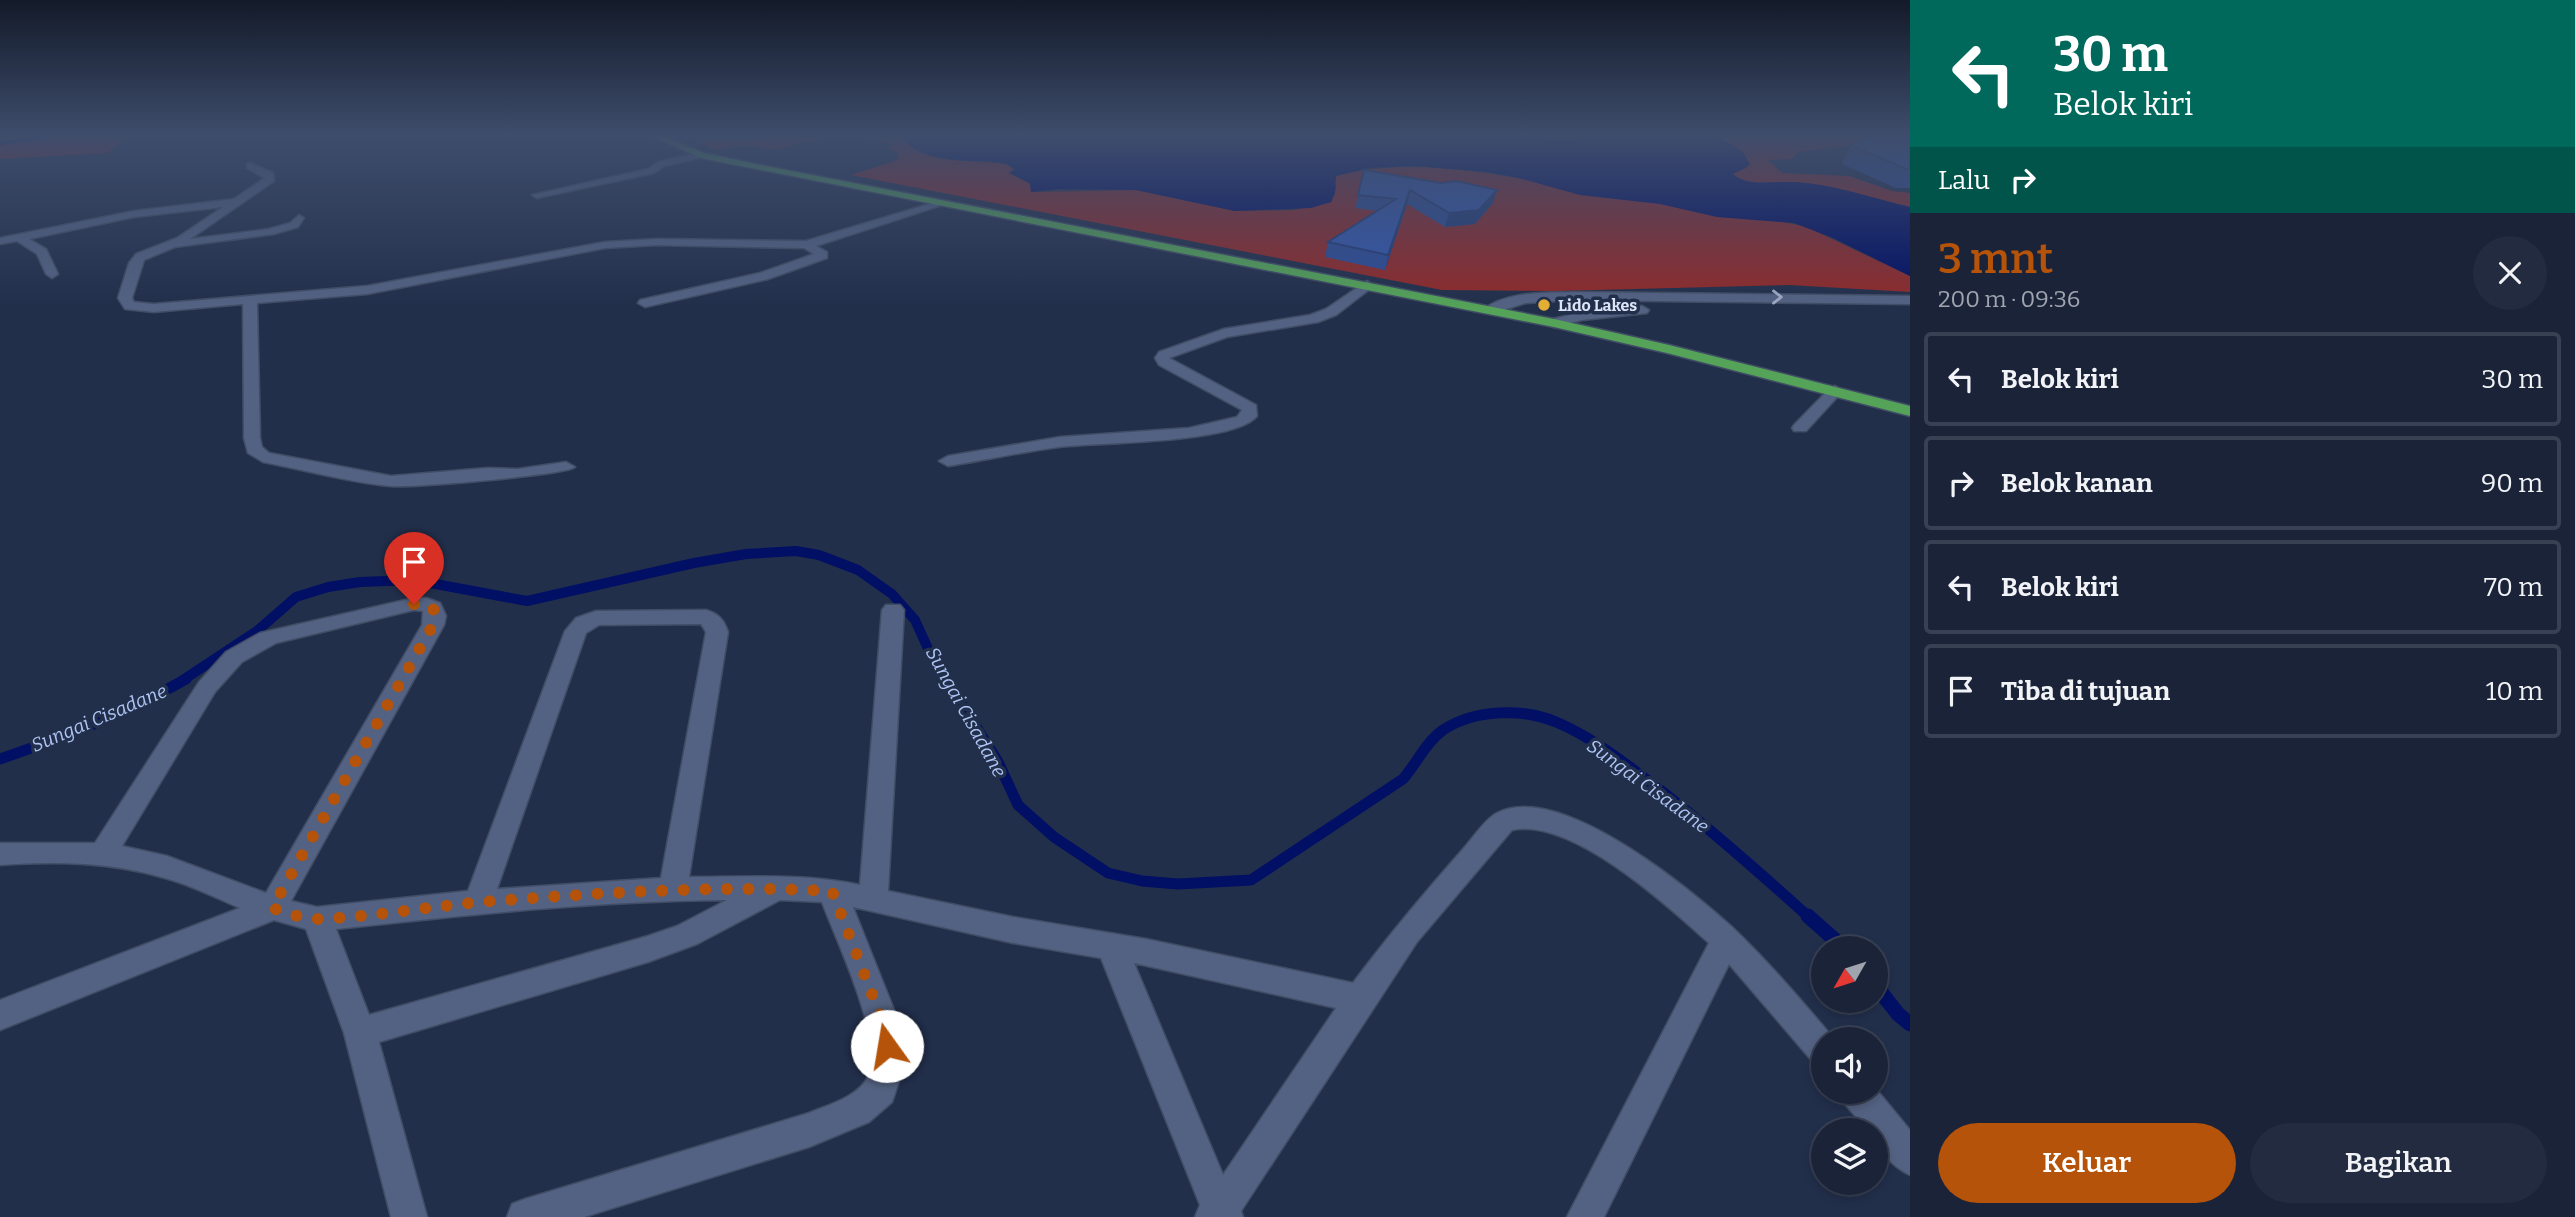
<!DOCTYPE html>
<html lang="id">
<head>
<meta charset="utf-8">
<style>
  body { margin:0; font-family:Bitter,serif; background:#232b40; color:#f1f3f6; height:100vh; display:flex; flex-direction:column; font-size:26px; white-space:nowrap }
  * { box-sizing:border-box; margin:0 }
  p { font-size:23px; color:#9fa4ae }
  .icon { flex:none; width:38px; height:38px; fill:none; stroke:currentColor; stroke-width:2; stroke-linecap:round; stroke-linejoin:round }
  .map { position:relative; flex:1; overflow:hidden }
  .sheet { display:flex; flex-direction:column; background:#1a2338; width:665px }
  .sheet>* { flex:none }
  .top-card { background:#00695c; color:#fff; overflow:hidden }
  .needle { width:46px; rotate:231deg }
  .fabs { position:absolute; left:1811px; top:936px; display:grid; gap:14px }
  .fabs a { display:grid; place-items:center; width:77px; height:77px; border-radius:50%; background:#1a2338; box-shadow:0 4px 10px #0003,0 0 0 2px #384053; font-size:35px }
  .pin { position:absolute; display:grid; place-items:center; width:60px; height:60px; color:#fff; margin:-72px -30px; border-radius:50% 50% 50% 0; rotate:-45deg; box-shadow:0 0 7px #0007 }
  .pin .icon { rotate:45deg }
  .me { position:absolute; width:77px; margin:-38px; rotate:347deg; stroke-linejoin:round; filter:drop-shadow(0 0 5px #0008) }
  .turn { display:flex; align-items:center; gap:24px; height:147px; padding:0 28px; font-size:32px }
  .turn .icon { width:91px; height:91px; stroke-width:2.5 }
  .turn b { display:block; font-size:49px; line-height:60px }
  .then { display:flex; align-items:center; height:66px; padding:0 28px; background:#0003; gap:14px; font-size:26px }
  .round { display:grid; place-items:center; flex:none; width:74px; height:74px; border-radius:37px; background:#232b40 }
  .headline { display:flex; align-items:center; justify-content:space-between; height:119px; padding:0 28px }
  h1 { font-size:42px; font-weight:600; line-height:52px; color:#b45309 }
  .cta { display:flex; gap:14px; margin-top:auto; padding:14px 28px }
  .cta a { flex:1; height:80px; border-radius:42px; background:#b45309; color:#fff; font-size:28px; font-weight:600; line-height:80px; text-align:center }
  .cta a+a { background:#232b40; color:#f1f3f6 }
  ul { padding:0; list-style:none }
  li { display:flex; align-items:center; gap:21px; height:94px; margin:0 14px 10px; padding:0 14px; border:4px solid #384053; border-radius:7px }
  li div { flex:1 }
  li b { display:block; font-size:26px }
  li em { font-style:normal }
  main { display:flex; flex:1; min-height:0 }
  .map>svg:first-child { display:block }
  .green { fill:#902a2a }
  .water { fill:#010f65 }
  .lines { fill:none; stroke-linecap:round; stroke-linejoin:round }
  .stream-far3 { stroke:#010f65; stroke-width:4.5 }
  .stream-far2 { stroke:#010f65; stroke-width:10 }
  .stream-far1 { stroke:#010f65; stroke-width:11 }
  .stream { stroke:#010f65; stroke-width:15 }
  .street-casing { stroke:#414d65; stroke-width:3 }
  .highway-casing { stroke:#414d65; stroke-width:3 }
  .street { fill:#536282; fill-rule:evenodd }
  .highway { fill:#54a358; fill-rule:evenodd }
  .wall { fill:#2e4d98 }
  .shaded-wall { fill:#253e7c }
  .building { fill:#3559b1; stroke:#253e7c; stroke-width:2 }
  .oneway { stroke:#9eaac3 }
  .route { stroke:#b45309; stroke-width:12; stroke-dasharray:0 21.6 }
  .poi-dot { fill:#e2af34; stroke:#222f4b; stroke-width:2.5 }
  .labels { text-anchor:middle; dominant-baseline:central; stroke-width:7; stroke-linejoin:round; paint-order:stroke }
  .far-poi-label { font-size:16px; font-weight:bold; fill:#dce5f8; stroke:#222f4b; text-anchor:start }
  .water-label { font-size:19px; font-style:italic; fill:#aec5f4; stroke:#222f4b }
</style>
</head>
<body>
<main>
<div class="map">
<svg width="1910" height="1217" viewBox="0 0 1910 1217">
  <rect width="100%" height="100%" fill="#222f4b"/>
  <!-- green -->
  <path class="green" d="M0,136H128L108,153L0,159Z
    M777,136H832L775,150L746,145L713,150L697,140L773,139Z
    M857,136H903C918,167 979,159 1007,164L1014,170L1009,173L1030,184L1031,192L1136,190L1235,211L1294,210L1327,203L1331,202L1336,189L1335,176C1414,156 1492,173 1570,188C1611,196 1652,202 1693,210C1732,222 1770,216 1809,228L1910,276V292L1789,285L1557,291L1442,290L851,175L898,160L899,154L888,148L892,144Z
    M1718,136H1910L1869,142L1862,139L1849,146L1798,152L1792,159L1768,160L1782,173L1849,176L1892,191L1910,193V207C1872,198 1832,184 1793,182C1776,181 1750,188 1735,176C1726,169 1722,147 1718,136Z"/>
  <!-- water -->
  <path class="water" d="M1535,136L1563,139L1585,136H1719L1743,152L1750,164L1746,168L1733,174C1747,187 1773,181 1791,182C1830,183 1872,198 1910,207V276L1833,238L1794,223L1717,217L1660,204L1580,195L1515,177L1486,172L1414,166L1369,168L1336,176L1335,193L1331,202L1311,208L1235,211L1136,190L1058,189L1031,192L1030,183L1009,173L1014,169L1007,164C977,158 922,167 903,137Z"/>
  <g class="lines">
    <!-- stream-far3 -->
    <path class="stream-far3" d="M0,143L48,136"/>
    <!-- stream-far2 -->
    <path class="stream-far2" d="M183,680L257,631L296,597L328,587L360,582L414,580L527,601L694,563L746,554L796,551L819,555L858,570L892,594L915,620L930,653L947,680"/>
    <!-- stream-far1 -->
    <path class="stream-far1" d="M946,679L998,762L1018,805L1054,837L1108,873L1142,881L1178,884L1251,880L1403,779C1417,763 1426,742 1443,730C1475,709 1522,708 1556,722C1590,736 1622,761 1651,783C1706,825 1758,871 1810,918
      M0,759C64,737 127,713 186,679"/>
    <!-- stream -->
    <path class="stream" d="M1808,916L1844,948
      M1876,986L1898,1014L1910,1024"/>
    <!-- street casing -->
    <g class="street-casing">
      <path id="street" d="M701,152L706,155L704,157L664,166L654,173L537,198L532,195L648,169L658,162Z
        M250,163L273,173L274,181L190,239L269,229L290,223L299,215L304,218L298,227L274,234L175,247L144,260L132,298L134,302L154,304L367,286L605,242L657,239L806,241L936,202L945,204L816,246L827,252V258L768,279L645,307L638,303L640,300L760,273L814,254L804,248L657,245L605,248L367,294L257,303L260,438L262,447L269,453L391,476L488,468L518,469L566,462L575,467C567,475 409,488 390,486C348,482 305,470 263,462L248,453L244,438L243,304L154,312L125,309L118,298L129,263L136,254L177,238L223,207L134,217L29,239L46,249L58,274L52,278L46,274L37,254L17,241L0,244V238L134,211L234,199L265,178L247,168V164Z
        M1367,281L1373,285L1371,288L1336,315L1318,322L1227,337L1169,358L1256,405L1257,416C1234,444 1098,442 1059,447C1022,452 985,460 948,466L939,461L948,456L1060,437L1189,428L1237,417L1242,410L1159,365L1155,358L1159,352L1224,329L1310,315L1326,309Z
        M1574,292L1910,296V304L1574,300L1526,303L1490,314L1483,310C1505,291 1547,293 1574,292Z
        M1642,306L1649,310L1647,313L1582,320L1554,327L1547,323L1549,320L1582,312Z
        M1835,386L1843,391L1840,394L1806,431H1794L1792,428L1794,425L1830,388Z
        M414,598H426L440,603L446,616L444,625L291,901L317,907L468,891L565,631L576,618L596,611L706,610C719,614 724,620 728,632L689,877C746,877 804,873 860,885L882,610L886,605H900L904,610L888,891L1013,917L1146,939L1353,983C1388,936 1425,892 1464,848C1473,838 1485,819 1497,813C1559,781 1686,886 1731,926C1768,961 1802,1001 1835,1040H1824V1066L1813,1062L1729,964L1604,1217H1567L1709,943C1667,905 1571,817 1512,830L1417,942L1241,1211L1243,1217H1195L1200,1205L1101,958L1013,943L853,907L902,1030L905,1063L892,1102L869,1122L809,1147L584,1217H507L512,1204L525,1199L809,1113C828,1105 858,1097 868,1077C885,1041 836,940 822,902L780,900L697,944L648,962L379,1042L427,1217H391L344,1033L306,929L274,920L0,1030V1000L240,908C216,898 191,885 165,878C111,862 56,861 0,865V843H95L199,682L226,652L260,633ZM414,610L423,611L422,625L266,893L167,856L122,846L215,692L242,662L276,643ZM701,624L706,632L661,878L497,889L586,633L599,625ZM727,900L677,926L648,936L369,1015L336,929C466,915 596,901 727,900ZM1134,963L1336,1008L1223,1175Z
        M1876,1089L1910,1130V1175C1893,1167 1876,1150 1876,1130H1867L1845,1104L1840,1092H1876Z"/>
    </g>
    <!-- highway casing -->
    <g class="highway-casing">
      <path id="highway" d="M651,136H663L704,153L756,164L1554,319L1669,345L1910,406V416L1667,353L1554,327L701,158Z"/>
    </g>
    <!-- street -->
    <use href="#street" class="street"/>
    <!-- highway -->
    <use href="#highway" class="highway"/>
  </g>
  <!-- wall -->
  <path class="wall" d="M1910,136V188H1896L1842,164L1851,145Z
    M1364,170L1493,203L1475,224L1445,227L1407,204L1385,270L1325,257L1328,242L1377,211L1355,208Z"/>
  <!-- shaded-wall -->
  <path class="shaded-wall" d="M1410,190L1407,204L1385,270L1388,255Z
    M1497,190L1493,203L1475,224L1445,227L1449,213Z"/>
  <!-- building -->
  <path class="building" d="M1870,136H1910V169H1906L1851,145Z
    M1364,170L1441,183L1456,181L1497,190L1479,210L1449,213L1410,190L1388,255L1328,242L1396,199L1358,195Z"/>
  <!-- one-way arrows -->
  <defs><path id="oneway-chevron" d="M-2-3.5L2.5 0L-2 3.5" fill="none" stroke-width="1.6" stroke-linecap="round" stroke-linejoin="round" transform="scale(1.75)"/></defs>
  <use class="oneway" href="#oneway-chevron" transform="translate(1777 297)"/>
  <!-- sky -->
  <linearGradient id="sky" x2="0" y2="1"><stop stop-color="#131a29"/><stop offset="0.44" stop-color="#3e4d6c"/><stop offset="1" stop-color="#3e4d6c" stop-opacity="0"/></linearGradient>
  <rect width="1910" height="307" fill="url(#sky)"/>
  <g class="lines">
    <!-- route -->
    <path class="route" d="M414,604H426L433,608L435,616L433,625L272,908L292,915L317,919C372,917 426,907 481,902C598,893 715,885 832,891L886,1030L887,1046"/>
  </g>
  <!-- markers -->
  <circle class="poi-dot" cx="1544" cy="305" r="7"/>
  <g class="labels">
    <!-- far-poi labels -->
    <g class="far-poi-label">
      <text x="1558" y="305">Lido Lakes</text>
    </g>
    <!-- water labels -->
    <g class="water-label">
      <text transform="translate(966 712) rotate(61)">Sungai Cisadane</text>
      <text transform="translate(99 718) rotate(-23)">Sungai Cisadane</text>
      <text transform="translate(1648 786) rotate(36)">Sungai Cisadane</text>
    </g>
  </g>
</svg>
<div class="fabs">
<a><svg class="needle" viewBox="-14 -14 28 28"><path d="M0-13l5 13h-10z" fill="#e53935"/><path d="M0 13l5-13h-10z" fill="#9fa4ae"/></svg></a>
<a><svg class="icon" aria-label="sound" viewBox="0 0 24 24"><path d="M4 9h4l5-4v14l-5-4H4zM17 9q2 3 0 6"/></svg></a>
<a><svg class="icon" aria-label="layers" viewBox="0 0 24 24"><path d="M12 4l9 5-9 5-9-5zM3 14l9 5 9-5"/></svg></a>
</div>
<div class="pin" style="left:414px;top:604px;background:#d93025"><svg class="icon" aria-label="arrive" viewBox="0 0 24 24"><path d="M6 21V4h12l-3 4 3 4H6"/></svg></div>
<svg class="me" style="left:887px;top:1046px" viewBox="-20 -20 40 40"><circle r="19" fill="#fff"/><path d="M0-13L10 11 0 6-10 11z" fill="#b45309"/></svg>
</div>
<section class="sheet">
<div class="top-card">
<div class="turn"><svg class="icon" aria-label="left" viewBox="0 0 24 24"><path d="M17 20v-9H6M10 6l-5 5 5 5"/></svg><div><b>30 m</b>Belok kiri</div></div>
<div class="then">Lalu<svg class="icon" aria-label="right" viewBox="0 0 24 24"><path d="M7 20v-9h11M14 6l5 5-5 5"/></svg></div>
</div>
<div class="headline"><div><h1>3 mnt</h1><p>200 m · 09:36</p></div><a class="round"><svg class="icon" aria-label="close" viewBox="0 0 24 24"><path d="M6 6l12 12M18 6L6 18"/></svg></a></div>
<ul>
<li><svg class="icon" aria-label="left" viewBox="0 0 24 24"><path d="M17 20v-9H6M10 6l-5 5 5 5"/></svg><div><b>Belok kiri</b></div><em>30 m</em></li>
<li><svg class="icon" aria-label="right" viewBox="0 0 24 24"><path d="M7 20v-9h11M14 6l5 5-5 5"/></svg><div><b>Belok kanan</b></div><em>90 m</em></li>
<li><svg class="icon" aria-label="left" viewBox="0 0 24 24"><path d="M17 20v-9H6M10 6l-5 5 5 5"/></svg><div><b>Belok kiri</b></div><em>70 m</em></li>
<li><svg class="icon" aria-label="arrive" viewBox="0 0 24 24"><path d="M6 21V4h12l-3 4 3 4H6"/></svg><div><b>Tiba di tujuan</b></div><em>10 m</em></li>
</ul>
<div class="cta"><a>Keluar</a><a>Bagikan</a></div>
</section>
</main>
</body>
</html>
